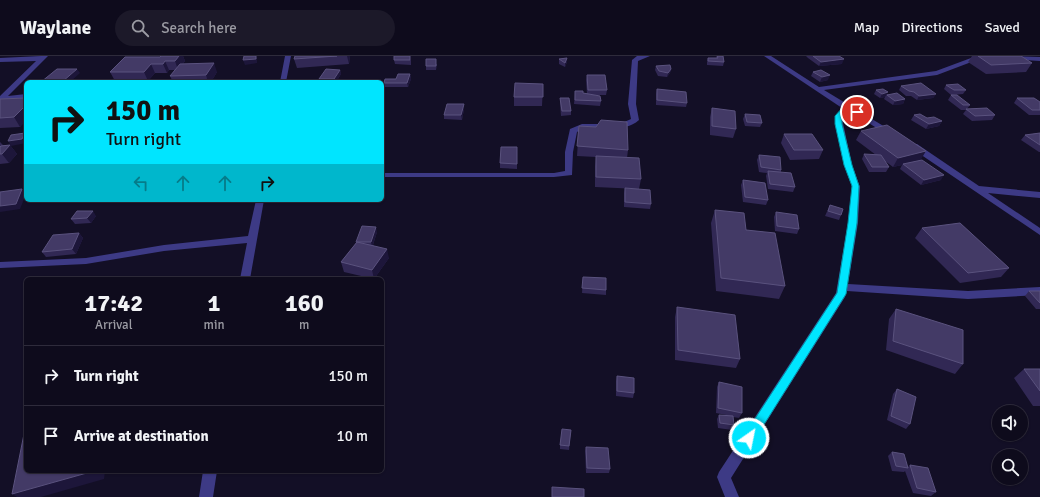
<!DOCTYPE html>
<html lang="en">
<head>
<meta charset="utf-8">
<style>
  body { margin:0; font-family:Signika,sans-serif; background:#1c1929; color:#f1f3f6; height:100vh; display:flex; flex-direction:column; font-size:15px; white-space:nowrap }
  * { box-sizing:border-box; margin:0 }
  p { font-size:13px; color:#9b9ba3 }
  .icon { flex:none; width:22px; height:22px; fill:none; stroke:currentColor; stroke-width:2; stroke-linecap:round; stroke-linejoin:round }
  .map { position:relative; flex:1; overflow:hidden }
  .sheet { position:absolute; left:24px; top:221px; width:360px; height:196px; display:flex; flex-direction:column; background:#0e0b1c; border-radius:6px; box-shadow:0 1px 3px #0004,0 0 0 1px #2e2b3b }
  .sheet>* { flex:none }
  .guide { position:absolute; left:24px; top:24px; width:360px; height:122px; border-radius:6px; box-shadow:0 1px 3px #0004,0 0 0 1px #2e2b3b; background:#00e5ff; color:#111; overflow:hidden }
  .fabs { position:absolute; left:992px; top:349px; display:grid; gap:8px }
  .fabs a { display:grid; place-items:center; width:36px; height:36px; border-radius:50%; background:#0e0b1c; box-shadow:0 1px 3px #0004,0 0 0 1px #2e2b3b; font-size:20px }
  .pin { position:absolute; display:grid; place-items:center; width:34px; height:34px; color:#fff; margin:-17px; border:2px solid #fff; border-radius:50%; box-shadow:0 1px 4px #0007 }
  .me { position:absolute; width:44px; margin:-22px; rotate:33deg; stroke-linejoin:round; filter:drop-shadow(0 0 3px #0008) }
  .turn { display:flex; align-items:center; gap:14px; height:84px; padding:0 16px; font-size:18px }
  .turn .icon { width:52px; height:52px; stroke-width:2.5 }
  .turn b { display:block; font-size:28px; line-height:34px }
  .lanes { display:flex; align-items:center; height:38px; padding:0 16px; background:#0003; justify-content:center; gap:20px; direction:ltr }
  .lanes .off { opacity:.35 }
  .eta { display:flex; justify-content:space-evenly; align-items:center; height:68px; text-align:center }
  .eta b { font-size:24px; font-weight:700; line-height:28px }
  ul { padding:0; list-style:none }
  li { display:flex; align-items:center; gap:12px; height:60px; padding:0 16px; border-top:1px solid #2e2b3b }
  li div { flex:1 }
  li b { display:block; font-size:15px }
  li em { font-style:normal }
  header { display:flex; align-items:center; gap:24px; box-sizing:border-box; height:56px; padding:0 20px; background:#0e0b1c; border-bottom:1px solid #2e2b3b }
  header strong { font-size:19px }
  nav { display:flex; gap:22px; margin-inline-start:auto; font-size:14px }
  .search { width:280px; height:36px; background:#1c1929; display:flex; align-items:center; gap:10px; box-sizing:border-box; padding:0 14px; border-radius:22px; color:#9b9ba3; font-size:15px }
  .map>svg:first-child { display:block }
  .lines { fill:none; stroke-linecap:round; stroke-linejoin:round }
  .street { fill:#3d3a85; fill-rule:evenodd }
  .wall { fill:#312854 }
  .shaded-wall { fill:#1d163a }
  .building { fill:#433a66; stroke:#5a527e }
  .route { fill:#00e5ff; stroke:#0095a6 }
</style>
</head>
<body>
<header>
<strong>Waylane</strong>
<div class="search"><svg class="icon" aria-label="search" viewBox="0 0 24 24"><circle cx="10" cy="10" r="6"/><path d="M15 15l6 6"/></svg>Search here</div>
<nav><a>Map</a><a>Directions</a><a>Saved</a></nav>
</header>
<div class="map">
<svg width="1040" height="441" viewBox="0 0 1040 441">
  <rect width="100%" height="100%" fill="#130f26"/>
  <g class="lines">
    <!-- street -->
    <path class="street" d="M41,0H48L8,40L26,38V42L0,46V40L36,5L0,6V2Z
      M285,0H291L286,26H280Z
      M637,0H650L638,5L636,48L639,64C621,80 595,66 577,76L573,96L572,119L554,121H382V117H554L565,115V96L570,73L582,68H620L631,63L628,48L632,4Z
      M764,0H771L819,31L936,15L971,2L984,1V3L974,5L937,19L824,34L895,77L891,79H888L854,58L847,55L843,60V67L852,109L860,131L858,167L848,228L968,235L1040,231V239L968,243L847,235L845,241L731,422L739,441H725L717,421L719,416L836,237L848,167L852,131L844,109L835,67V60L842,52Z
      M1012,0L1040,1V5L1010,3V1Z
      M911,88H917L979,130L1040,136V142L988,137L1040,172V179L911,92Z
      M256,144H264L250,223H240L247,187L164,195L86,208L0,212V206L86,202L164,189L248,180Z
      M203,415H217L213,441H199Z"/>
  </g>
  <!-- wall -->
  <path class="wall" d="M161,0H183L185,5L183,8L217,16L211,26H173L170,20L175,14H169L167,17H155L148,25H115L110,16L160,1Z
    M295,0H350L349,8L297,12L294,3Z
    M717,0H723L724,6L723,10L707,9V6L708,2H716Z
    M806,0H839L842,8L819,10L808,2Z
    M972,0H1021L1032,7L1026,16L986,18L968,6Z
    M559,3L567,6L565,11L559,8Z
    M394,4H411V9L395,8Z
    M437,8L436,14H426V10Z
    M656,10L671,13L670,17L667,21L658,20L655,14Z
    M340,14L341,18L336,26H320L319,23Z
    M813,16L828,24L820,26L811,20Z
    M410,18L411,23L408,31H385L384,27Z
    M587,19L607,34L606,39H594L601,45L600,50L574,48L575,35L587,38L586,24Z
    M543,28L542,50H514V41Z
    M946,29L966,34L963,38L953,39L970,49L967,53L995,59L992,64L972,65L963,58L966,54H961L948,44L951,39L944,33Z
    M901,30L936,38L933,42L917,44L911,40H906L899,34Z
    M657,33L687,47L686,51L656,49V38Z
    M876,34L887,38L905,43L903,48L893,49L884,43L885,41L880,42L874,38Z
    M26,42V64L20,71L0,72V43Z
    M560,42L571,55V59L561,60L560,47Z
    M1017,42L1040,46V59H1029L1014,47Z
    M464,48V53L462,64L444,63V59Z
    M712,52L736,73L733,82L710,79V61Z
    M745,58L762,67L760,71L745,70L743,63Z
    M914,59L927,62L942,65L939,70L926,73L911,64Z
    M579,70L628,94L627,102L641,123L639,133L595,131V110L596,101L577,100Z
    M861,75L920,104L941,124L921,129L900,113L902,109L893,111L885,105L889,111L886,116H869L862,103L864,98L876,99L856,84Z
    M1040,77V96H1039L1021,84L1025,79Z
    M784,78L823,94L819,103L790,104L781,87Z
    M0,86L3,89H10L17,98L9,107L0,108Z
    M517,91V113L500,112V107Z
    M759,99L781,114V116L795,131L793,136L768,133L766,120L767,117L759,116L757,104Z
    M743,124L768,144L766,149L743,146L741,129Z
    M625,132L651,148L650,153L624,151V137Z
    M830,149L841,159L839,164L825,160Z
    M715,154L746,174L785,230L779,243L716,235L711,167Z
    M776,156L799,173L797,178L775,175L774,161Z
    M96,160L91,167L75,168L71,163Z
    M922,172L1009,212L1001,221L960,227L915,182Z
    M377,176L373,189L389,202L374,223L344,216L341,206L357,186Z
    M79,177L83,182L76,198L46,201L42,196Z
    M583,221L606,234V239L582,237Z
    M1029,235H1040V253H1036L1025,240Z
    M677,251L740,303L736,312L675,304V261Z
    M896,253L963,308L955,318L886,294L889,263Z
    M1024,313H1040V350H1033L1014,322Z
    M617,320L634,337L633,342L616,340V325Z
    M719,326L742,357L739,362L733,361L734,369L732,374L718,372L717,363L719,359L731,360L716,357L717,331Z
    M897,333L910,368L906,373L887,364L893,338Z
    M571,374L569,394L560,393V389Z
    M586,391L610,413L609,417H586L585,395Z
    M892,396L908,411L910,409L936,436L931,440L913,437L905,415L904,416L892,415L888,400Z"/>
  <!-- shaded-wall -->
  <path class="shaded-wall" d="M179,0H183L185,5L178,14L175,5Z
    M256,0L257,3V7L245,9L243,4Z
    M347,0H350L349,8Z
    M567,2V6L565,11V7Z
    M844,3L842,8L819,10L821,6Z
    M165,5L169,14L167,17L163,8Z
    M214,7L217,16L211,26H208L206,19Z
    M151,8L155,17L148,25L144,16Z
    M77,13L80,17L70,26H63Z
    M671,13L670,17L667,21L668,17Z
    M340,14L341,18L336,26H334V23Z
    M410,18L411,23L408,31L407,27Z
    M830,19L828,24L820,26L822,21Z
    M888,36L885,41L880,42L882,38Z
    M936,38L933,42L917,44L919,40Z
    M905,43L903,48L893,49L895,45Z
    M464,48V53L462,64L461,59Z
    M26,49V64L20,71L14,61Z
    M942,65L939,70L926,73L929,68Z
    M25,77L26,78V87L11,90L8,85Z
    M10,89L17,98L9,107L2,98Z
    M926,95L920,105L903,108L902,109L893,111L898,102Z
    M944,119L941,124L921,129L924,124Z
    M22,133L26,138L20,153L0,156V150Z
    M93,155L96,160L91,167L87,162Z
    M376,171L377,176L372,191L371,186Z
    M79,177L83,182L76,198L72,193Z
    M387,193L389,202L374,223L372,214Z
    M94,415H105L104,423L41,441H17L12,438Z"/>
  <!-- building -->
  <path class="building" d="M161,0H179L175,5H165L163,8H151L144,16H110L125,1H160Z
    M244,0H256V3L243,4Z
    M295,0H337L294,3Z
    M394,0H410V4H394Z
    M717,0H723L724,6L708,5V2H718Z
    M813,0H839L844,3L821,6Z
    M978,0H1021L1032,7L991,9Z
    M567,2L565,7L559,3Z
    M426,3H436V10H426Z
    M214,7L206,19L170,20L180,8Z
    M670,9L671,13L668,17L659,15L656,10Z
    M57,13H77L62,26H41Z
    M326,13L340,14L334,23H319Z
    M821,14L830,19L822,21L813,16Z
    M398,18H410L407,27H384L385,23H396Z
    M587,19H605L607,34H588Z
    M515,27L543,28V41H514Z
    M921,27L936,38L919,40L914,36L909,35L901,30Z
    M958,28L966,34H954L946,29Z
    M657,33L686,36L687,47L657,44Z
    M883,33L888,36L882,38L876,34Z
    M575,35H583V37L600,40L601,45L575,44Z
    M897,37L905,43L895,45L887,39Z
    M951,39H957L970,49H963Z
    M26,42V49L14,61L0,62V43Z
    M560,42H569L571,55H562Z
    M1017,42H1034L1040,46V54H1032Z
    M447,48H464L461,59H444Z
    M712,52L735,55L736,73L712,70Z
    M987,52L995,59L975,60L966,53Z
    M745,58L760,59L762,67L747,66Z
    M920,58L927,62L934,61L942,65L929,68L914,59Z
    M601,64L627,66L628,94L577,90L579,70L596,71Z
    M887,69L926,95L898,102L861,75Z
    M25,77L22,83L8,85L11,79Z
    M1040,77V89L1025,79Z
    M784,78H812L823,94H794Z
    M10,89L2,98H0V91L1,90Z
    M501,91H517V108L500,107Z
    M864,98L881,99L889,111H872Z
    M759,99L780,101L781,114L761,111Z
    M596,100L639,102L641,123L596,121Z
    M922,104L944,119L924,124L903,108Z
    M768,115L791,117L795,131L770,128Z
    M743,124L765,127L768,144L745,141Z
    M625,132L650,134L651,148L625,146Z
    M22,133L16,148L0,150V136Z
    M830,149L843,153L841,159L828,155Z
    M715,154L744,157L746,174L775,177L785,230L721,222Z
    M77,155H93L87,162L71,163Z
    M776,156L797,159L799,173L777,170Z
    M960,167L1009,212L968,217L922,172Z
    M362,170L376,171L371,186H356Z
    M79,177L72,193L42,196L53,179Z
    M357,186L387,193L372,214L341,206Z
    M583,221L606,222V234L582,232Z
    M1029,235H1040V247Z
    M677,251L735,259L740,303L678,294Z
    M896,253L963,274V308L893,285Z
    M1024,313H1040V335Z
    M617,320L634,322V337L617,335Z
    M719,326L742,331V357L718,352Z
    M897,333L916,341L910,368L891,360Z
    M719,359L733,360L734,369L720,367Z
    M562,373L571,374L569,390L560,389Z
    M26,377V415H94L12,438L24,378Z
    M586,391L608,392L610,413L587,412Z
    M892,396L904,398L908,412L896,410Z
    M910,409L928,412L936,436L917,432Z
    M552,431L584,433V441H552Z"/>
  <!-- route -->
  <path class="route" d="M846,50L860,56L857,58L847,55L842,61V68L852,109L859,130L857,167L846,238L753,386L749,387L745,386L743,382L745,378L837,237L848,167L852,130L844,109L835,68V60L843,51Z"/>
</svg>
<div class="fabs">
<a><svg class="icon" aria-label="sound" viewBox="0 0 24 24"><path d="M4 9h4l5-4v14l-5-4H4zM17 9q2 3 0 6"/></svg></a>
<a><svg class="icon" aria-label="search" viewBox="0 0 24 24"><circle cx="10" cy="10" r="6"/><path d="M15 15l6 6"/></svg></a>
</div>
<div class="pin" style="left:857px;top:56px;background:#d93025"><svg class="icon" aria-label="arrive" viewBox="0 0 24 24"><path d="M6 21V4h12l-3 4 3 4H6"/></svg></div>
<svg class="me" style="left:749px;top:382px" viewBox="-20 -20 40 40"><circle r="17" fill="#00e5ff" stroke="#fff" stroke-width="3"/><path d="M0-11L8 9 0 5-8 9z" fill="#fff"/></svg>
<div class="guide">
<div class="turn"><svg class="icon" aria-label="right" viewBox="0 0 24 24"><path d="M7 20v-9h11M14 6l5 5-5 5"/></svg><div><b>150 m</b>Turn right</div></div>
<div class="lanes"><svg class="icon off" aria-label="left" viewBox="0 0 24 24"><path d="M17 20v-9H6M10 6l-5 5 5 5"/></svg><svg class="icon off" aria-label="ahead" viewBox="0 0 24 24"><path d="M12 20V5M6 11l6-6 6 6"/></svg><svg class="icon off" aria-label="ahead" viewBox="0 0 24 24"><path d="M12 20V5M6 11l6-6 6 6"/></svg><svg class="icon" aria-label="right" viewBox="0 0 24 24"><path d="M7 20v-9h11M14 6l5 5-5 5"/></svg></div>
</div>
<section class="sheet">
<div class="eta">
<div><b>17:42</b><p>Arrival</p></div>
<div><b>1</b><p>min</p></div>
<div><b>160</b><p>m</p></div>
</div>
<ul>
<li><svg class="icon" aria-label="right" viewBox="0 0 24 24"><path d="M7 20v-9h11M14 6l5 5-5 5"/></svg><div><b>Turn right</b></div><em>150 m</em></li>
<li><svg class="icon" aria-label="arrive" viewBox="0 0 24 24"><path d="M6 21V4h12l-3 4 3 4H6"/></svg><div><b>Arrive at destination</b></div><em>10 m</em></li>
</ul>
</section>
</div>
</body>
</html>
